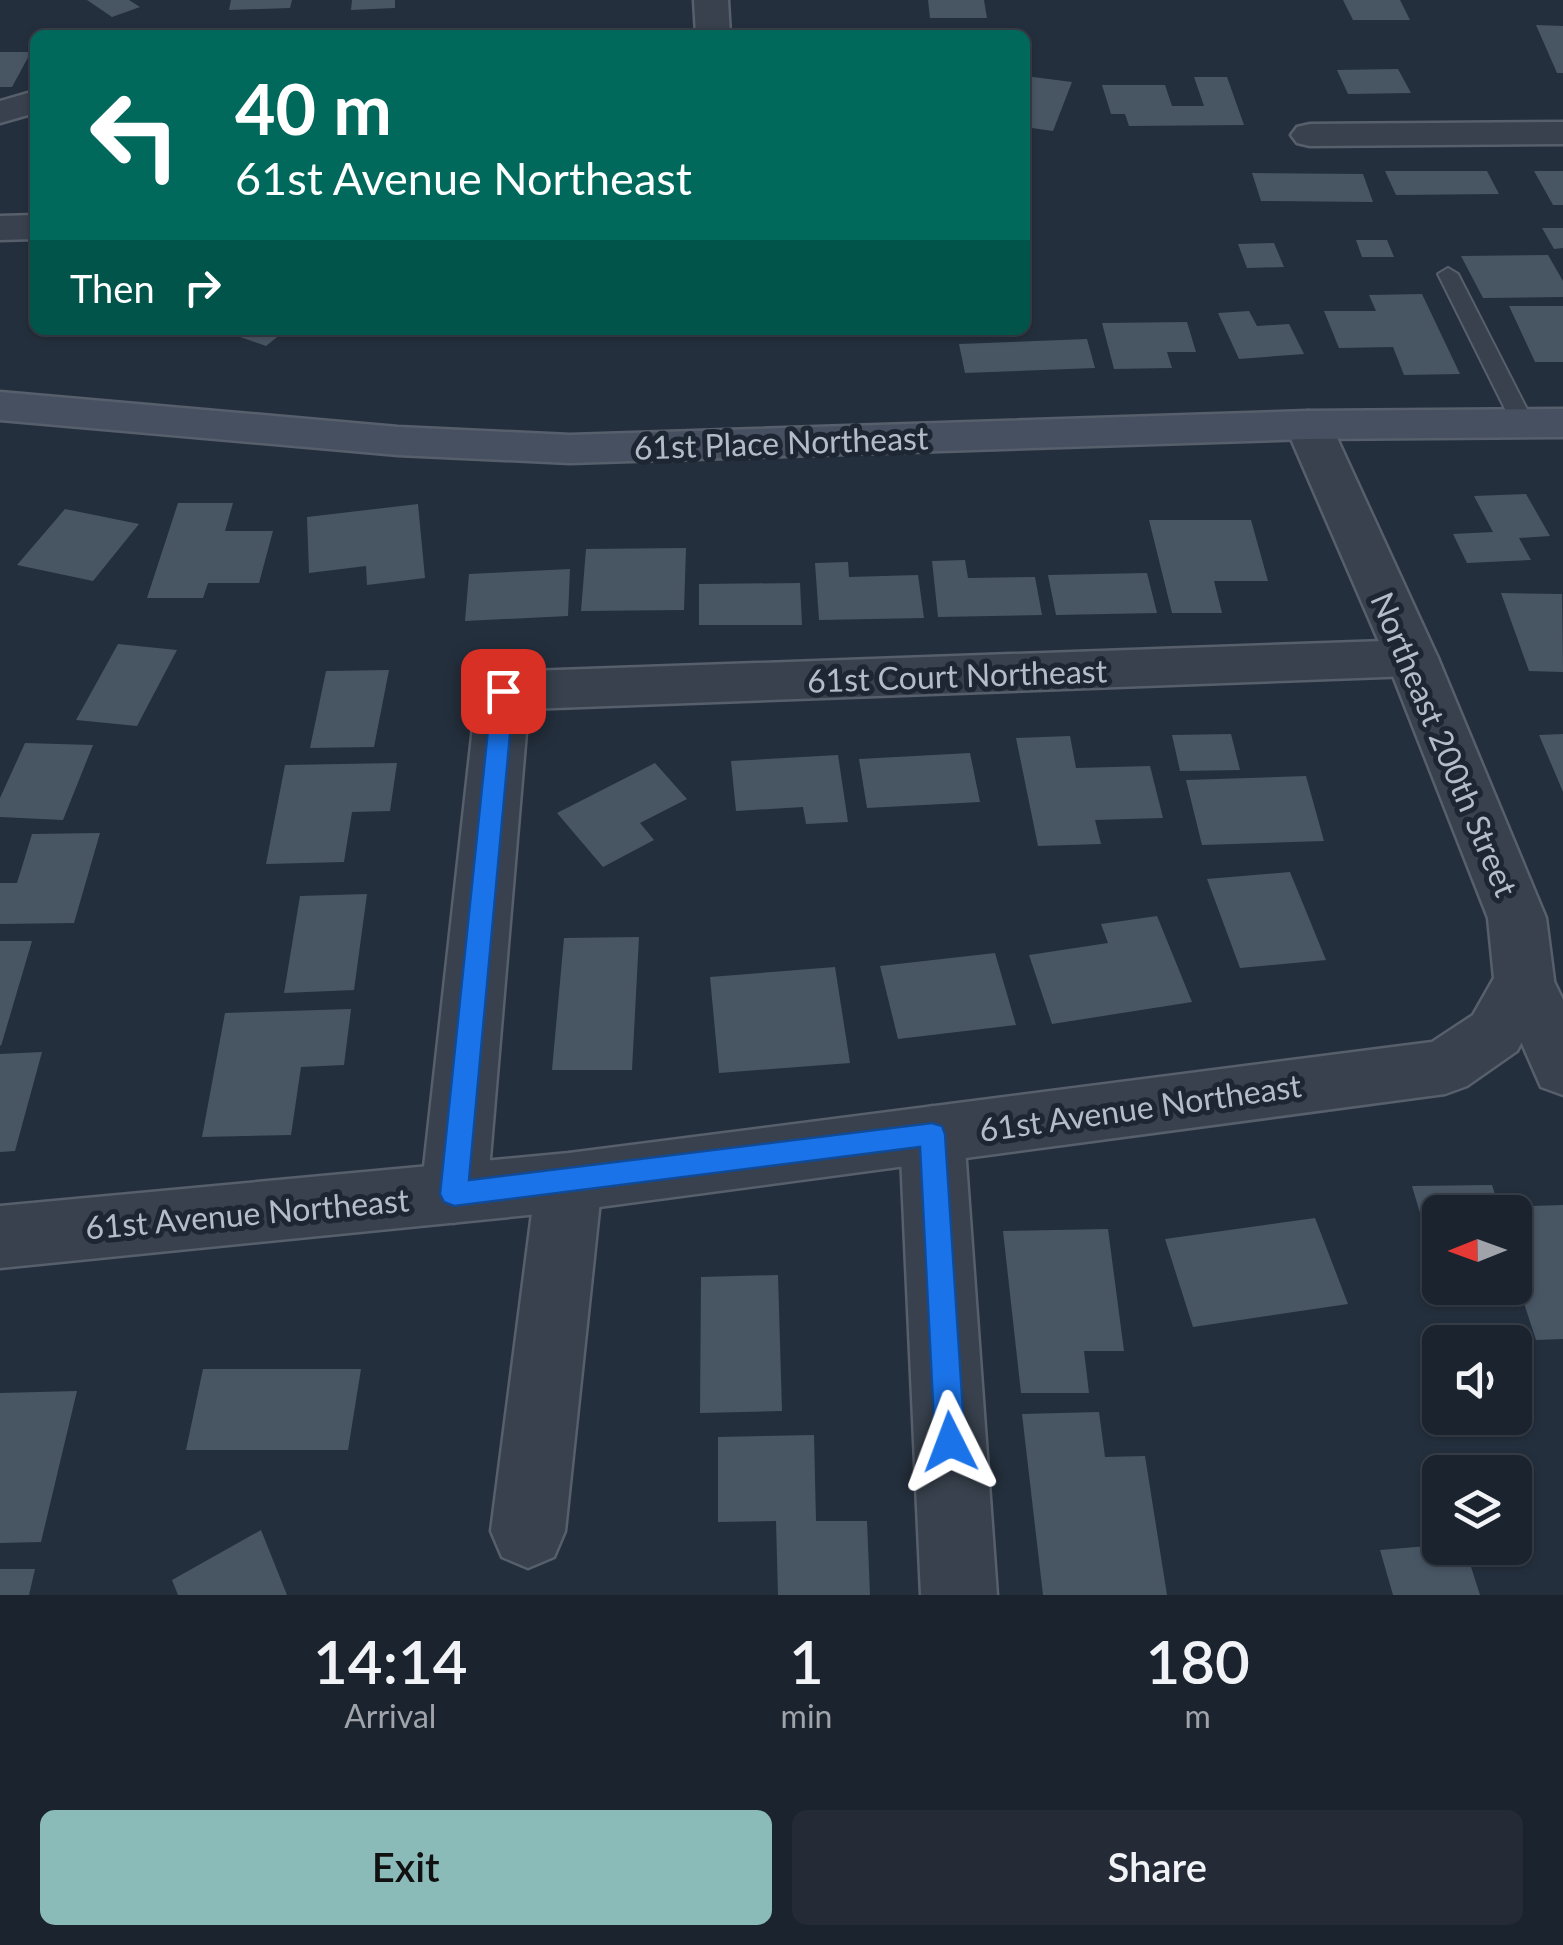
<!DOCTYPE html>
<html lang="en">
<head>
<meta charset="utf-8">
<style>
  body { margin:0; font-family:Lato,sans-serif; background:#242b36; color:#f1f3f6; height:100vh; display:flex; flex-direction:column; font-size:38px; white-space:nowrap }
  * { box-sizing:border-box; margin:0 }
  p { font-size:32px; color:#a0a4aa }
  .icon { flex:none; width:55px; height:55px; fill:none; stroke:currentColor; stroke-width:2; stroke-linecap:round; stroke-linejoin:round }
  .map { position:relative; height:1595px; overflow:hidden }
  .drawer { display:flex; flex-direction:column; background:#1b232e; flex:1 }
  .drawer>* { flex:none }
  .banner { position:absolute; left:30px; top:30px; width:1000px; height:305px; border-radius:15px; box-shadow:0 2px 8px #0004,0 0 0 2px #39404a; background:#00695c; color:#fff; overflow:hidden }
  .needle { width:65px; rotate:269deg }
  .fabs { position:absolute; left:1422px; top:1195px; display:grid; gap:20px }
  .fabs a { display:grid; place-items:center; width:110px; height:110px; border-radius:15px; background:#1b232e; box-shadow:0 2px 8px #0004,0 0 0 2px #39404a; font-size:50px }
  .pin { position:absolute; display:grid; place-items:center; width:85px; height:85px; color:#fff; margin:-42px; border-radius:20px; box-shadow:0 5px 15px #0006 }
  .me { position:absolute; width:110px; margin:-55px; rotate:357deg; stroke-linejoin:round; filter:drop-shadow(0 0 8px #0008) }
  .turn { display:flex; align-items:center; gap:35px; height:210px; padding:0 40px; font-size:45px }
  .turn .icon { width:130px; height:130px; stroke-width:2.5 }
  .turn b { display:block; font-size:70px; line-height:85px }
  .then { display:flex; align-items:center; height:95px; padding:0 40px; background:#0003; gap:20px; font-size:38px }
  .eta { display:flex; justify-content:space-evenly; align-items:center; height:170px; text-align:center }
  .eta b { font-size:60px; font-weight:600; line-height:70px }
  .primary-button { display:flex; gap:20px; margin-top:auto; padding:20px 40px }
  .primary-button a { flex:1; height:115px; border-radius:15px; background:#8bbbb9; color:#111; font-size:40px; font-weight:600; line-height:115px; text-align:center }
  .primary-button a+a { background:#242b36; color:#f1f3f6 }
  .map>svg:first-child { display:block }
  .building { fill:#485563 }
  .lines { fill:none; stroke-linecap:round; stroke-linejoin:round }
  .service-casing { stroke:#565f6b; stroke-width:4 }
  .minor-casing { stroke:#565f6b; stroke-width:5 }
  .tertiary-casing { stroke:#565f6b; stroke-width:5 }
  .secondary-casing { stroke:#565f6b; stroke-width:5 }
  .service { fill:#38414d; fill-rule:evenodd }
  .minor { fill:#38414d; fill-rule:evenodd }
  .tertiary { fill:#38414d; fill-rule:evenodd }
  .secondary { fill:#465060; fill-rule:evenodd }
  .route { fill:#1a73e8; stroke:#114b97; stroke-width:2.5 }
  .labels { text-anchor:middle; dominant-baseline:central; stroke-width:10; stroke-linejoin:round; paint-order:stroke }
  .street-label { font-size:32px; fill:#b3bcc8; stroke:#1d2632 }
</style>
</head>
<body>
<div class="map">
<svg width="1563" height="1595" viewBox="0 0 1563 1595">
  <rect width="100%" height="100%" fill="#242f3d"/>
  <!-- building -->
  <path class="building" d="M87,0H129L140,7L112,17Z
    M231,0H292L290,8L229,10Z
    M352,0H395V8L351,10Z
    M928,0H984L987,18H930Z
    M1343,0H1400L1410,20H1353Z
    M1536,25L1563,26V73H1557Z
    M0,52H31L12,87H0Z
    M1398,69L1411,93L1348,94L1337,70Z
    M1025,76L1072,82L1053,131L1025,127Z
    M1194,77H1227L1244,125L1129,126L1125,114H1111L1102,85H1165L1172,106H1204Z
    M1385,171H1487L1499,194L1396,195Z
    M1534,171H1563V205H1553Z
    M1252,173L1363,174L1373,202L1261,201Z
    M1542,228H1563V248L1554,249Z
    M1356,240H1387L1394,257H1362Z
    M1274,243L1284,267L1247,268L1238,244Z
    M1548,255L1563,281V297L1483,298L1461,256Z
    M1422,294L1460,374L1404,375L1393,347L1339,348L1324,311H1376L1369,295Z
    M1509,306H1563V362H1535Z
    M1249,311L1257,326L1289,324L1304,354L1239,359L1218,313Z
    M1187,322L1196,352H1167L1172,368L1114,369L1102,323Z
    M244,330H286L266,346L237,336Z
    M1087,339L1095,368L965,373L959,344Z
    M1526,494L1550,536L1519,538L1531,560L1467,563L1453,534L1493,532L1474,496Z
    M178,503H233L225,531H273L259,583H208L203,598H147Z
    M418,504L425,578L367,585L366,566L309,573L307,517Z
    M65,509L139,524L93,581L17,565Z
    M1149,520H1251L1268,581H1214L1222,613H1172Z
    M686,548L684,610L581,611L586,549Z
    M965,560L968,578L1035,577L1042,615L938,617L932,561Z
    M848,562L849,577L918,575L924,618L819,620L815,563Z
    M570,569L568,616L465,621L469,574Z
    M1147,573L1157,613L1056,615L1048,575Z
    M800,583L802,625H699V584Z
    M1501,593L1562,594L1563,672L1529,671Z
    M118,644L177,650L137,726L76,720Z
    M389,670L374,747L310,748L326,671Z
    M1231,734L1240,770L1180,771L1172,735Z
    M1563,734V792L1539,735Z
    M1070,736L1076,768L1150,766L1163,818L1095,820L1101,844L1038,846L1016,738Z
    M25,743L93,745L63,820L0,817V798Z
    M970,753L980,802L867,808L859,759Z
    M838,755L848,822L806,824L803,807L736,811L731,761Z
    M397,763L390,811L352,812L344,862L266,864L285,765Z
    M655,763L687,799L640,823L654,840L603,867L557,813Z
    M1306,776L1324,841L1202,845L1186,780Z
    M100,833L74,923L0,924V883H17L32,834Z
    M1290,872L1326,960L1240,968L1207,879Z
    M367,894L354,990L284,993L300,896Z
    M1157,916L1192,1002L1052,1024L1029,955L1108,943L1101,924Z
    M639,937L632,1070H552L564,938Z
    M0,941H32L1,1046L0,1045Z
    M995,953L1016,1025L898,1039L880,966Z
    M835,967L850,1063L719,1073L710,977Z
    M351,1009L344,1065L301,1067L291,1135L202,1137L225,1013Z
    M42,1052L15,1151L0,1152V1054Z
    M1492,1185L1499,1207L1563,1205V1339L1536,1340L1522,1297L1446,1299L1442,1288H1515V1212H1440L1439,1277L1412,1186Z
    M1315,1218L1348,1304L1193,1327L1165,1239Z
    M1108,1229L1124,1351H1084L1089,1393H1021L1003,1231Z
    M778,1275L782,1411L700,1413L701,1277Z
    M203,1369H361L348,1450H186Z
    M77,1391L41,1542L0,1543V1393Z
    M1099,1412L1105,1457L1145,1456L1167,1595H1043L1022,1414Z
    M814,1435L816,1521H867L870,1595H778L776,1521L718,1522V1437Z
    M261,1530L287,1595H178L172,1580Z
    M1440,1545L1465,1548L1480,1595H1393L1380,1550Z
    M0,1569H35L29,1595H0Z"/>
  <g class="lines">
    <!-- service casing -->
    <g class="service-casing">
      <path id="service" d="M1448,268L1458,274L1534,423L1531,428H1515L1512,423L1438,274Z"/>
    </g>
    <!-- minor casing -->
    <g class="minor-casing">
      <path id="minor" d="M35,91V113L0,123V101Z
        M1563,122V144L1310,146L1297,143L1291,135L1297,127L1310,124Z
        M1412,640L1430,645L1438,658L1430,671L1412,676L528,709L487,1194L477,1215L454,1223L431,1215L421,1194L477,691L485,678L503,672Z
        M1524,955L1545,963L1563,1000V1095L1541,1087L1494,980L1503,963Z
        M932,1106L955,1114L964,1134L997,1595H921L900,1134L909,1114Z
        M569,1153L592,1161L602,1182L565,1531L554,1557L528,1568L502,1557L491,1531L536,1182L546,1161Z"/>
    </g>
    <!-- tertiary casing -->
    <g class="tertiary-casing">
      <path id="tertiary" d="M694,0H728L730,35H696Z
        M35,215V239L0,240V216Z
        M1308,411L1324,415L1331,425L1438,658L1546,918L1554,980L1517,1051L1467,1086L1445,1094L569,1211L0,1268V1206L569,1153L1432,1042L1473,1015L1494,978L1488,918L1386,658L1285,425L1292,415Z"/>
    </g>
    <!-- secondary casing -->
    <g class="secondary-casing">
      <path id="secondary" d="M0,392L398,427L570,435L1308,411L1563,409V437L1308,439L570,463L398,455L0,420Z"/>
    </g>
    <!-- service -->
    <use href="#service" class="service"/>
    <!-- minor -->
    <use href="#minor" class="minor"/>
    <!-- tertiary -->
    <use href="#tertiary" class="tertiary"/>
    <!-- secondary -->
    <use href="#secondary" class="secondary"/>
  </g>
  <!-- route -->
  <path class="route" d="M503,683L514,691L469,1180L932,1123L942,1126L945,1134L965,1442L961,1452L950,1456L939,1452L935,1442L920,1147L454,1206L444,1202L440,1194L492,691Z"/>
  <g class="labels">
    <!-- street labels -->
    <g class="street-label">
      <text transform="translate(781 442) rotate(-2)">61st Place Northeast</text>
      <text transform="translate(957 675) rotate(-2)">61st Court Northeast</text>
      <text transform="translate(1445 744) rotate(67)">Northeast 200th Street</text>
      <text transform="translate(1140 1107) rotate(-8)">61st Avenue Northeast</text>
      <text transform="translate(247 1213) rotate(-5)">61st Avenue Northeast</text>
    </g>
  </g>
</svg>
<div class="fabs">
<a><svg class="needle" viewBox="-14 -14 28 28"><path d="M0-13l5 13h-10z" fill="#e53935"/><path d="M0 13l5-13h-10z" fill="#a0a4aa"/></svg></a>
<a><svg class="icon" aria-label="sound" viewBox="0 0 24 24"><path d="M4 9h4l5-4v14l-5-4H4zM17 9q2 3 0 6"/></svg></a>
<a><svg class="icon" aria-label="layers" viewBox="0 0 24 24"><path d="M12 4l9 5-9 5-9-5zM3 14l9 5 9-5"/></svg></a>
</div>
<div class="pin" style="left:503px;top:691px;background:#d93025"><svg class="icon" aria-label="arrive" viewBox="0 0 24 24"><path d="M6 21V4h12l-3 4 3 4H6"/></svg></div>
<svg class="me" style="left:950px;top:1442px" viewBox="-20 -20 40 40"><path d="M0-17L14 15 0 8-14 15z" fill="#1a73e8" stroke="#fff" stroke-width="4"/></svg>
<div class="banner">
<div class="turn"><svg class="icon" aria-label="left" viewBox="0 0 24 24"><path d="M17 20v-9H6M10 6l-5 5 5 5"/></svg><div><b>40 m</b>61st Avenue Northeast</div></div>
<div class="then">Then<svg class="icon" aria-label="right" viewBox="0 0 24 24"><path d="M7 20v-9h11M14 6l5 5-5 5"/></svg></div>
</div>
</div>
<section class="drawer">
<div class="eta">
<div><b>14:14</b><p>Arrival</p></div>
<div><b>1</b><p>min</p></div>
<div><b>180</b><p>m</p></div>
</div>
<div class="primary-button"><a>Exit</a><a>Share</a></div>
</section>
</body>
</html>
